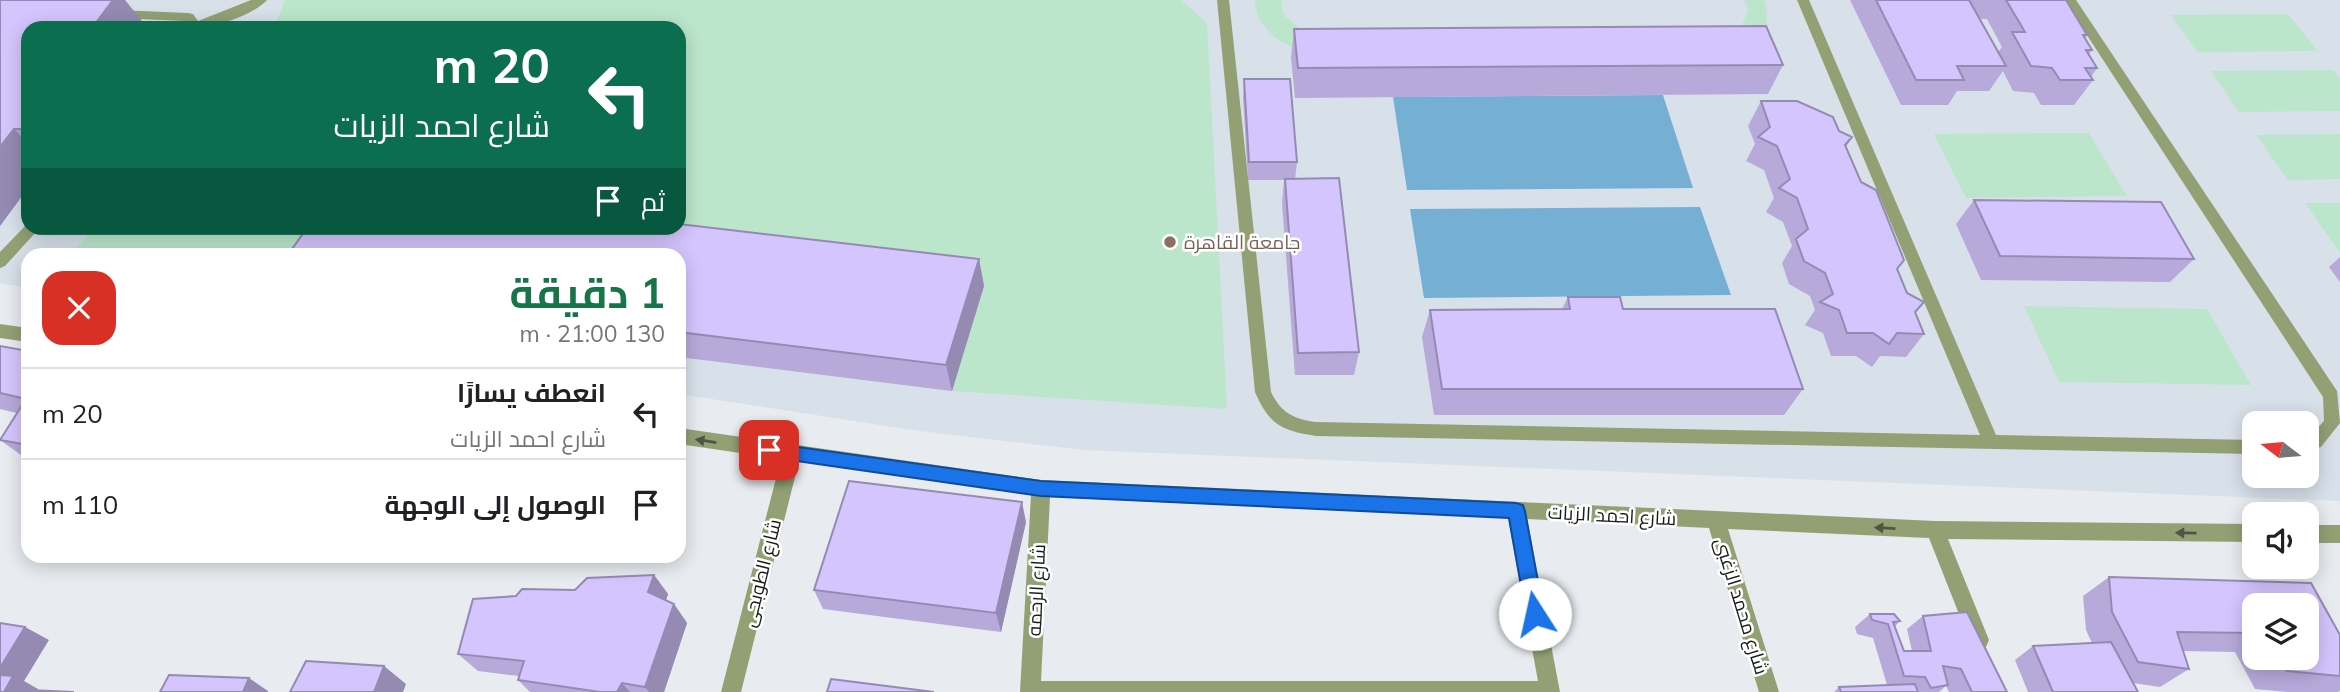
<!DOCTYPE html>
<html lang="ar">
<head>
<meta charset="utf-8">
<style>
  body { margin:0; font-family:Mulish,Cairo,sans-serif; background:#f2f2f2; color:#202124; direction:rtl; height:100vh; display:flex; flex-direction:column; font-size:26px; white-space:nowrap }
  * { box-sizing:border-box; margin:0 }
  p { font-size:23px; color:#757577 }
  .icon { flex:none; width:38px; height:38px; fill:none; stroke:currentColor; stroke-width:2; stroke-linecap:round; stroke-linejoin:round }
  .map { position:relative; flex:1; overflow:hidden; direction:ltr }
  .drawer { position:absolute; left:21px; top:248px; width:665px; height:315px; display:flex; flex-direction:column; background:#fff; border-radius:21px; box-shadow:0 4px 18px #0003; direction:rtl }
  .drawer>* { flex:none }
  .guide { position:absolute; left:21px; top:21px; width:665px; height:214px; border-radius:21px; box-shadow:0 4px 18px #0003; direction:rtl; background:#0b6e4f; color:#fff; overflow:hidden }
  .needle { width:46px; rotate:286deg }
  .tools { position:absolute; left:2242px; top:411px; display:grid; gap:14px }
  .tools a { display:grid; place-items:center; width:77px; height:77px; border-radius:14px; background:#fff; box-shadow:0 4px 18px #0003; font-size:35px }
  .pin { position:absolute; display:grid; place-items:center; width:60px; height:60px; color:#fff; margin:-30px; border-radius:14px; box-shadow:0 4px 10px #0006 }
  .me { position:absolute; width:77px; margin:-38px; rotate:350deg; stroke-linejoin:round; filter:drop-shadow(0 0 5px #0008) }
  .turn { display:flex; align-items:center; gap:24px; height:147px; padding:0 21px; font-size:32px }
  .turn .icon { width:91px; height:91px; stroke-width:2.5 }
  .turn b { display:block; font-size:49px; line-height:60px }
  .then { display:flex; align-items:center; height:66px; padding:0 21px; background:#0003; gap:14px; font-size:26px }
  .round { display:grid; place-items:center; flex:none; width:74px; height:74px; border-radius:21px; background:#f2f2f2 }
  .headline { display:flex; align-items:center; justify-content:space-between; height:119px; padding:0 21px }
  h1 { font-size:42px; font-weight:700; line-height:52px; color:#187449 }
  ul { padding:0; list-style:none }
  li { display:flex; align-items:center; gap:21px; height:91px; padding:0 21px; border-top:2px solid #e0e0e0 }
  li div { flex:1 }
  li b { display:block; font-size:26px }
  li em { font-style:normal }
  .map>svg:first-child { display:block }
  .built { fill:#d8e0ea; fill-rule:evenodd }
  .green { fill:#bce6cc }
  .water { fill:#75afd3 }
  .lines { fill:none; stroke-linecap:round; stroke-linejoin:round }
  .service { fill:#93a074; fill-rule:evenodd }
  .minor { fill:#93a074; fill-rule:evenodd }
  .wall { fill:#b7a9da; fill-rule:evenodd }
  .shaded-wall { fill:#958ab2 }
  .building { fill:#d5c5fe; stroke:#958ab2; stroke-width:2 }
  .oneway { fill:#505643 }
  .route { fill:#1a73e8; stroke:#114b97; stroke-width:2 }
  .education-dot { fill:#8d6e63; stroke:#fff; stroke-width:2.5 }
  .labels { text-anchor:middle; dominant-baseline:central; stroke-width:5; stroke-linejoin:round; paint-order:stroke }
  .education-label { font-size:19px; fill:#785e54; stroke:#fff; text-anchor:start }
  .street-label { font-size:19px; fill:#191a1b; stroke:#fff }
</style>
</head>
<body>
<div class="map">
<svg width="2340" height="692" viewBox="0 0 2340 692">
  <rect width="100%" height="100%" fill="#e8ebef"/>
  <!-- built -->
  <path class="built" d="M0,0H2340V501L1084,450L919,431L679,394V256H28V288L0,283ZM28,28H679V228H28ZM2254,424H2306V476H2254Z"/>
  <!-- green -->
  <path class="green" d="M285,0H1181L1207,23L1227,409L952,391L679,357V256H69L94,228H679V28H274Z
    M1255,0H1281L1284,15L1303,31L1741,28L1748,10L1744,0H1764C1769,14 1768,23 1762,36L1298,50C1275,39 1256,27 1255,0Z
    M2288,14L2318,51L2197,52L2171,15Z
    M2333,70L2340,78V111L2239,112L2211,71Z
    M2089,133L2127,196L1966,198L1934,134Z
    M2340,134V179L2288,180L2256,135Z
    M2305,203H2340V251H2339Z
    M2024,306L2207,309L2251,385L2059,382Z"/>
  <!-- water -->
  <path class="water" d="M1663,95L1693,188L1407,190L1393,97Z
    M1700,207L1731,295L1424,298L1410,209Z"/>
  <g class="lines">
    <!-- service -->
    <path class="service" d="M251,0H267C251,17 213,28 189,28L184,21L118,18L112,14L118,10L188,13L193,14L198,21Z
      M1217,0H1229L1271,392C1281,413 1294,419 1316,422L1980,435L1797,0H1809L1996,435L2254,440V454L1316,436C1281,431 1269,424 1255,392Z
      M2064,0H2076L2337,391L2340,423L2321,447L2306,450V436L2311,435L2324,421L2323,397Z
      M28,223V228H38L36,232L5,266L0,268V252Z"/>
    <!-- minor -->
    <path class="minor" d="M0,324L28,328V342L0,338Z
      M679,428L1041,480L1935,521L2254,524V542L1948,539L1989,640L1986,647L1979,650L1972,647L1929,538L1728,529L1779,692H1759L1709,528L1527,519L1560,692H1020L1031,495L799,461L741,692H721L781,459L679,444ZM1050,497L1508,518L1538,681H1041Z
      M2306,525H2340V543H2306Z"/>
  </g>
  <!-- wall -->
  <path class="wall" d="M0,0L146,26L28,28V188L0,226Z
    M1850,0H2066L2087,35L2085,38L2092,50L2089,54L2097,68L2091,77L2093,80L2074,105H2041L2034,93L2013,91L2003,71L1989,91H1957L1948,105H1901ZM1980,19H1987L2002,47L1998,52Z
    M1294,29L1783,65L1768,94L1295,98L1291,58Z
    M1244,79L1297,162L1295,179L1359,352L1354,375H1295L1282,203L1284,180H1248L1243,98Z
    M1761,101L1839,131L1852,137L1846,147L1861,182L1904,260L1897,270L1924,334L1906,357L1880,356L1872,367L1856,356H1831L1823,333L1805,325L1815,310L1810,296L1789,284L1782,263L1792,246L1783,222L1766,212L1774,198L1764,170L1746,161L1755,144L1748,126Z
    M1974,200L2194,259L2170,282L1981,280L1956,224Z
    M679,256L979,259L984,286L952,391L679,357Z
    M2340,257V282L2329,267Z
    M1568,297L1623,309L1803,389L1784,415H1434L1422,337L1430,310L1562,309Z
    M0,346L28,351V460L0,440L17,413L0,409Z
    M1026,522L1001,632L823,609L814,590Z
    M654,575L668,594L666,601L674,604L687,623L664,692H530L518,680L519,676L478,671L458,654L516,596L575,590Z
    M2109,577L2311,583L2340,635V691L2338,692H2289L2255,689L2235,652L2183,651L2189,669L2160,687L2133,683L2138,692H2028L2015,660L2033,646L2092,643L2086,630L2083,596ZM2254,606H2306V658H2254Z
    M1870,614L1900,621L1895,626L1904,651H1912L1907,629L1923,616L2007,692H1949L1946,686L1939,692H1834L1839,687L1887,685L1873,638L1857,634L1855,627Z"/>
  <!-- shaded-wall -->
  <path class="shaded-wall" d="M113,0H125L146,26L145,28H92Z
    M14,129L28,143V188L0,226V147Z
    M979,259L984,286L952,391L946,365Z
    M1022,502L1026,522L1001,632L996,613Z
    M654,575L668,594L662,611L648,592Z
    M674,604L687,623L664,692H649L645,687Z
    M25,627L49,640L24,681L38,689L36,692H4L0,677V668Z
    M384,666L406,684L403,692H374Z
    M249,678L268,691V692H243Z
    M622,683L630,692H617Z"/>
  <!-- building -->
  <path class="building" d="M0,0H113L92,28H28V129H14L0,147Z
    M1876,0H1969L2006,66H1957L1964,80H1916Z
    M2006,0H2066L2087,35H2083L2092,50H2086L2097,68H2085L2093,80H2060L2052,68L2031,66L2012,32H2025Z
    M1766,26L1783,65L1298,68L1294,29Z
    M1244,79H1290L1297,162H1249Z
    M1761,101H1797L1833,117L1839,131L1852,137L1845,145L1861,182L1876,190L1904,260L1897,269L1907,293L1924,302L1915,312L1924,334L1897,333L1889,344L1873,333H1847L1839,310L1820,302L1833,294L1825,273L1804,261L1796,239L1808,229L1797,198L1779,188L1790,179L1777,146L1758,137L1770,127Z
    M1339,178L1359,352L1298,353L1285,179Z
    M1974,200L2161,202L2194,259L2000,256Z
    M679,224L979,259L946,365L679,332V256H287L307,228H679Z
    M1568,297H1620L1623,309H1775L1803,389H1442L1430,310L1570,309Z
    M0,346L28,351V445L0,440L26,399L0,393Z
    M849,481L1022,502L996,613L814,590Z
    M654,575L648,592L674,604L645,687L622,683L617,692H600L518,680L524,661L458,654L473,599L516,596L522,589L575,590L587,578Z
    M2109,577L2311,583L2340,635V676L2287,671L2279,658H2306V606H2254V633L2177,632L2189,669L2138,662L2112,612Z
    M1967,612L2007,692H1972L1961,669L1943,666L1948,685L1931,688L1925,677L1904,676L1888,624L1872,620L1870,614H1894L1900,621L1893,622L1904,651H1931L1923,616Z
    M0,623L25,627L0,668Z
    M2111,642L2138,692H2053L2033,646Z
    M306,661L384,666L374,692H290Z
    M0,675L13,676L4,692H0Z
    M169,675L249,678L243,692H160Z
    M831,679L934,692H827Z
    M1915,684L1918,692H1841L1839,687Z
    M29,690L74,692H27Z"/>
  <!-- one-way arrows -->
  <defs><path id="oneway-solid" d="M-6-.8H1V-3.2L6.5 0L1 3.2V.8H-6Z" transform="scale(1.75)"/></defs>
  <g class="oneway">
    <use href="#oneway-solid" transform="translate(706 441) rotate(-171)"/>
    <use href="#oneway-solid" transform="translate(1885 528) rotate(-177)"/>
    <use href="#oneway-solid" transform="translate(2186 533) rotate(-179)"/>
  </g>
  <!-- route -->
  <path class="route" d="M769,443L1041,481L1516,503L1523,505L1525,511L1544,614L1542,620L1535,622L1529,620L1526,614L1509,518L1041,496L769,457L763,455L760,450L763,445Z"/>
  <!-- markers -->
  <circle class="education-dot" cx="1170" cy="242" r="7"/>
  <g class="labels">
    <!-- education labels -->
    <g class="education-label">
      <text x="1184" y="242">جامعة القاهرة</text>
    </g>
    <!-- street labels -->
    <g class="street-label">
      <text transform="translate(1612 515) rotate(3)">شارع احمد الزيات</text>
      <text transform="translate(761 573) rotate(-76)">شارع الطوبجى</text>
      <text transform="translate(1036 590) rotate(-87)">شارع الرحمه</text>
      <text transform="translate(1742 606) rotate(73)">شارع محمد الزغبى</text>
    </g>
  </g>
</svg>
<div class="tools">
<a><svg class="needle" viewBox="-14 -14 28 28"><path d="M0-13l5 13h-10z" fill="#e53935"/><path d="M0 13l5-13h-10z" fill="#757577"/></svg></a>
<a><svg class="icon" aria-label="sound" viewBox="0 0 24 24"><path d="M4 9h4l5-4v14l-5-4H4zM17 9q2 3 0 6"/></svg></a>
<a><svg class="icon" aria-label="layers" viewBox="0 0 24 24"><path d="M12 4l9 5-9 5-9-5zM3 14l9 5 9-5"/></svg></a>
</div>
<div class="pin" style="left:769px;top:450px;background:#d93025"><svg class="icon" aria-label="arrive" viewBox="0 0 24 24"><path d="M6 21V4h12l-3 4 3 4H6"/></svg></div>
<svg class="me" style="left:1535px;top:614px" viewBox="-20 -20 40 40"><circle r="19" fill="#fff"/><path d="M0-13L10 11 0 6-10 11z" fill="#1a73e8"/></svg>
<div class="guide">
<div class="turn"><svg class="icon" aria-label="left" viewBox="0 0 24 24"><path d="M17 20v-9H6M10 6l-5 5 5 5"/></svg><div><b>20 m</b>شارع احمد الزيات</div></div>
<div class="then">ثم<svg class="icon" aria-label="arrive" viewBox="0 0 24 24"><path d="M6 21V4h12l-3 4 3 4H6"/></svg></div>
</div>
<section class="drawer">
<div class="headline"><div><h1>1 دقيقة</h1><p>130 m · 21:00</p></div><a class="round" style="background:#d93025;color:#fff"><svg class="icon" aria-label="close" viewBox="0 0 24 24"><path d="M6 6l12 12M18 6L6 18"/></svg></a></div>
<ul>
<li><svg class="icon" aria-label="left" viewBox="0 0 24 24"><path d="M17 20v-9H6M10 6l-5 5 5 5"/></svg><div><b>انعطف يسارًا</b><p>شارع احمد الزيات</p></div><em>20 m</em></li>
<li><svg class="icon" aria-label="arrive" viewBox="0 0 24 24"><path d="M6 21V4h12l-3 4 3 4H6"/></svg><div><b>الوصول إلى الوجهة</b></div><em>110 m</em></li>
</ul>
</section>
</div>
</body>
</html>
